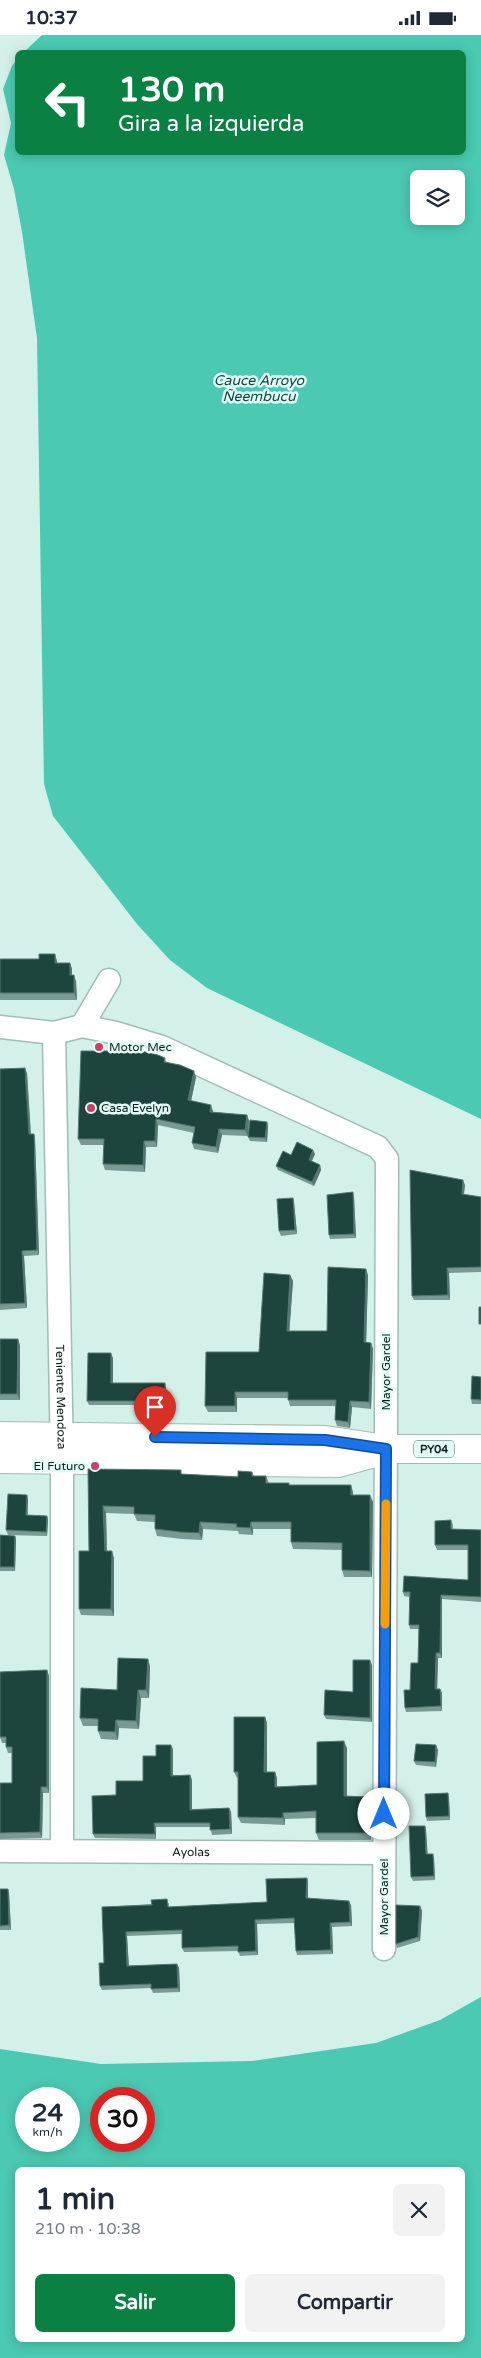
<!DOCTYPE html>
<html lang="es">
<head>
<meta charset="utf-8">
<style>
  body { margin:0; font-family:"Varela Round",sans-serif; background:#f2f2f3; color:#1f2937; height:100vh; display:flex; flex-direction:column; font-size:19px; white-space:nowrap }
  * { box-sizing:border-box; margin:0 }
  p { font-size:16px; color:#747a83 }
  .icon { flex:none; width:28px; height:28px; fill:none; stroke:currentColor; stroke-width:2; stroke-linecap:round; stroke-linejoin:round }
  .map { position:relative; flex:1; overflow:hidden }
  .side { position:absolute; left:15px; top:2132px; width:450px; height:175px; display:flex; flex-direction:column; background:#fff; border-radius:8px; box-shadow:0 2px 12px #0003 }
  .side>* { flex:none }
  .guide { position:absolute; left:15px; top:15px; width:451px; height:105px; border-radius:8px; box-shadow:0 2px 12px #0003; background:#0b8043; color:#fff; overflow:hidden }
  .controls { position:absolute; left:410px; top:135px; display:grid; gap:10px }
  .controls a { display:grid; place-items:center; width:55px; height:55px; border-radius:8px; background:#fff; box-shadow:0 2px 12px #0003; font-size:25px }
  .speed { position:absolute; left:15px; top:2052px; display:flex; gap:10px; font-size:25px; font-weight:700; text-align:center }
  .speed>* { display:grid; place-content:center; width:65px; height:65px; border-radius:50%; background:#fff; box-shadow:0 2px 12px #0003; line-height:1 }
  .speed small { font-size:12px; font-weight:400 }
  .speed .limit { border:8px solid #d22; background:#fff; color:#111 }
  .pin { position:absolute; display:grid; place-items:center; width:42px; height:42px; color:#fff; margin:-51px -21px; border-radius:50% 50% 50% 0; rotate:-45deg; box-shadow:0 0 5px #0007 }
  .pin .icon { rotate:45deg }
  .me { position:absolute; width:55px; margin:-28px; rotate:0deg; stroke-linejoin:round; filter:drop-shadow(0 0 4px #0008) }
  .turn { display:flex; align-items:center; gap:18px; height:105px; padding:0 20px; font-size:22px }
  .turn .icon { width:65px; height:65px; stroke-width:2.5 }
  .turn b { display:block; font-size:35px; line-height:42px }
  .round { display:grid; place-items:center; flex:none; width:52px; height:52px; border-radius:8px; background:#f2f2f3 }
  .headline { display:flex; align-items:center; justify-content:space-between; height:85px; padding:0 20px }
  h1 { font-size:30px; font-weight:700; line-height:38px }
  .primary-button { display:flex; gap:10px; margin-top:auto; padding:10px 20px }
  .primary-button a { flex:1; height:58px; border-radius:8px; background:#0b8043; color:#fff; font-size:20px; font-weight:700; line-height:58px; text-align:center }
  .primary-button a+a { background:#f2f2f3; color:#1f2937 }
  .status { display:flex; justify-content:space-between; align-items:center; height:35px; padding:0 25px; background:#fff; direction:ltr }
  .status svg { height:14px; fill:currentColor }
  .map>svg:first-child { display:block }
  .water { fill:#4bc9b2; fill-rule:evenodd }
  .lines { fill:none; stroke-linecap:round; stroke-linejoin:round }
  .minor-casing { stroke:#a0bdb5; stroke-width:25 }
  .major-casing { stroke:#a0bdb5; stroke-width:30 }
  .minor { stroke:#fff; stroke-width:22 }
  .major { stroke:#fff; stroke-width:28 }
  .wall { fill:#789a93 }
  .shaded-wall { fill:#547871 }
  .building { fill:#1e453d; stroke:#547871 }
  .route-casing { stroke:#114b97; stroke-width:12 }
  .route { stroke:#1a73e8; stroke-width:9 }
  .slow { stroke:#f59e0b; stroke-width:9 }
  .poi-dot { fill:#cc3e69; stroke:#e0fef6; stroke-width:2 }
  .labels { text-anchor:middle; dominant-baseline:central; stroke-width:5; stroke-linejoin:round; paint-order:stroke }
  .shield { fill:#e0fef6; stroke:#50605d; stroke-width:1 }
  .shield-label { font-size:11px; font-weight:bold; fill:#121d1b }
  .poi-label { font-size:12px; fill:#121d1b; stroke:#e0fef6; text-anchor:start }
  .street-label { font-size:12px; fill:#121d1b; stroke:#e0fef6 }
  .water-label { font-size:14px; font-style:italic; fill:#11483e; stroke:#e0fef6 }
</style>
</head>
<body>
<div class="status"><b>10:37</b><svg viewBox="0 0 49 12"><path d="M0 12V9h3v3zM5 12V6h3v6zM10 12V3h3v9zM15 12V0h3v12zM26 1h20v11H26zM47 4h2v5h-2z"/></svg></div>
<div class="map">
<svg width="481" height="2323" viewBox="0 0 481 2323">
  <rect width="100%" height="100%" fill="#d3f0e9"/>
  <!-- water -->
  <path class="water" d="M42,0H481V1084L207,953L170,925L137,889L53,781L44,749L37,303L22,197L14,154L4,120L11,88L3,54L12,31L17,24L18,118H464V18L24,17ZM419,144H456V181H419Z
    M481,1962V2323H0V2014L101,2029L252,2026L376,2008L440,1985ZM26,2064H69V2106H26ZM101,2064H144V2106H101ZM18,2135H462V2305H18Z"/>
  <g class="lines">
    <!-- minor casing -->
    <g class="minor-casing">
      <g id="minor">
        <path d="M82,991L109,945"/>
        <path d="M0,992L54,998L82,991L116,998L162,1012L378,1112L387,1124L384,1914"/>
        <path id="s1" d="M54,998L62,1425V1815"/>
        <path id="s2" d="M0,1816L384,1818"/>
      </g>
    </g>
    <!-- major casing -->
    <g class="major-casing">
      <path id="major" d="M0,1401L325,1405L386,1414H481
        M0,1424L338,1428L378,1417"/>
    </g>
    <!-- minor -->
    <use href="#minor" class="minor"/>
    <!-- major -->
    <use href="#major" class="major"/>
  </g>
  <!-- wall -->
  <path class="wall" d="M0,894V924L57,926V928H70L72,934V940H74L76,947L77,965H0Z
    M165,1023L166,1027L196,1042L191,1066L213,1076V1077L247,1080L249,1086L248,1101L222,1100L218,1118L194,1114L192,1108L194,1098L158,1090L157,1112H146L145,1137L105,1135L103,1129L104,1110H81L78,1104Z
    M0,1034L27,1038L31,1099H34L35,1104L39,1220L24,1221L27,1273L0,1275Z
    M267,1087L268,1091L267,1107L250,1106L248,1102Z
    M315,1119L312,1126L320,1130L321,1135L314,1151L278,1135L276,1131L291,1120Z
    M465,1150L464,1160L481,1162V1237L449,1238L450,1265H414L412,1261Z
    M354,1162L356,1203L330,1204L329,1200Z
    M293,1163L294,1167L297,1199L281,1201L279,1196Z
    M290,1240L293,1246L289,1296H327L368,1240L366,1308H371L373,1314L371,1374L352,1372L350,1393L337,1391L335,1385V1371H290L288,1363H237V1377H208L205,1371L259,1317Z
    M0,1304L20,1310V1365H0Z
    M113,1323V1348L166,1353V1370H89L87,1366Z
    M481,1342V1369H472L471,1364Z
    M88,1434L238,1442L252,1437L254,1441H266L269,1448L353,1457V1460L373,1467L372,1542H344L342,1535V1515L293,1514L291,1507V1494H253V1500L239,1499L238,1496L203,1494L202,1505L182,1504L157,1501L155,1494V1487L137,1486L134,1479L106,1478L107,1516L114,1523V1581L81,1580L79,1574L89,1516Z
    M27,1460L28,1465V1480L47,1481L48,1485L47,1501L8,1500L6,1495Z
    M451,1485L453,1490V1494L481,1495V1567L442,1564V1623H438L437,1654H440L442,1658V1676L406,1677L405,1673L418,1628L419,1594H410L409,1590V1562L404,1561L403,1557L468,1545V1515H437L435,1510Z
    M0,1500L15,1501L16,1505L15,1536H0Z
    M148,1624L150,1632L149,1663H141L139,1694L119,1693L118,1705L101,1704L98,1696V1691H83L80,1683L117,1655Z
    M372,1630V1687L326,1684L324,1680L353,1657Z
    M47,1635L49,1641V1758H43L42,1803L0,1804V1748H12V1718H8L6,1712V1708H2L0,1702V1637Z
    M265,1682L267,1688V1737H275L277,1743V1752L317,1750L347,1713V1762H369L371,1769V1805H319L316,1798V1783L285,1784V1790L241,1788L238,1782V1743H237L234,1737Z
    M173,1714V1740H190L192,1745V1774L229,1773L231,1777L232,1799L212,1800L210,1792H156V1804L95,1803L93,1799L116,1760L143,1746L156,1721Z
    M438,1715L436,1732L416,1730L414,1726Z
    M449,1763L450,1785L427,1786L426,1782Z
    M425,1791L426,1795L427,1819L434,1823L435,1845L413,1846L411,1842Z
    M307,1843L308,1847V1863L351,1870L352,1891L332,1892L333,1919L297,1920L296,1916L295,1888L257,1889L258,1920L240,1921L238,1916L184,1917L182,1913V1899L127,1901L129,1931L177,1929L179,1933L180,1957L153,1958L151,1953L102,1955L100,1951L104,1928L102,1872L169,1868V1872L267,1867Z
    M0,1854H8L9,1858L11,1895H0Z
    M420,1871L422,1876L420,1906L397,1913L396,1909Z"/>
  <!-- shaded-wall -->
  <path class="shaded-wall" d="M55,919L57,926V934L55,928Z
    M70,928L72,934V947L70,940Z
    M74,940L76,947L77,965L74,958Z
    M25,1033L27,1038L31,1104L29,1099Z
    M194,1036L196,1042L190,1071L188,1065Z
    M211,1070L213,1076L212,1083L210,1077Z
    M247,1080L249,1086L248,1101L245,1095Z
    M156,1084L158,1090L157,1112L155,1106Z
    M267,1087L268,1091L267,1107L265,1103Z
    M219,1094L222,1100L218,1118L216,1112Z
    M34,1099L35,1104L39,1220L37,1215Z
    M144,1106L146,1112L145,1137L143,1130Z
    M313,1115L315,1119L310,1129L309,1125Z
    M320,1130L321,1135L314,1151L312,1147Z
    M463,1145L465,1150L463,1164L462,1159Z
    M353,1157L354,1162L356,1203L354,1199Z
    M293,1163L294,1167L297,1199L295,1195Z
    M22,1216L24,1221L27,1273L25,1268Z
    M447,1233L449,1238L450,1265L448,1260Z
    M366,1234L368,1240L366,1313L364,1307Z
    M290,1240L293,1246L289,1302L287,1296Z
    M18,1304L20,1310V1365L17,1359Z
    M371,1308L373,1314L371,1374L369,1367Z
    M111,1318L113,1323V1352L111,1348Z
    M165,1348L166,1353V1370L165,1366Z
    M235,1357L237,1363V1377L235,1371Z
    M350,1366L352,1372L350,1393L348,1387Z
    M351,1450L353,1457V1467L351,1460Z
    M27,1460L28,1465L27,1484L26,1480Z
    M370,1460L373,1467L372,1542L370,1536Z
    M103,1471L106,1478L107,1523L105,1516Z
    M47,1481L48,1485L47,1501L46,1497Z
    M200,1487L203,1494L202,1505L199,1498Z
    M251,1487L253,1494V1500L250,1493Z
    M15,1501L16,1505L15,1536L14,1532Z
    M112,1516L114,1523V1581L111,1574Z
    M441,1560L442,1564V1623L440,1618Z
    M436,1618L438,1623L437,1658L435,1654Z
    M148,1624L150,1632L149,1663L146,1655Z
    M370,1625L372,1630V1687L370,1683Z
    M47,1635L49,1641V1758L47,1752Z
    M440,1654L442,1658V1676L441,1671Z
    M138,1655L141,1663L139,1694L136,1686Z
    M265,1682L267,1688V1743L264,1737Z
    M116,1685L119,1693L118,1705L115,1697Z
    M344,1706L347,1713V1768L344,1761Z
    M171,1710L173,1714V1745L171,1741Z
    M436,1710L438,1715L436,1732L435,1727Z
    M275,1737L277,1743V1758L275,1752Z
    M190,1740L192,1745V1779L190,1775Z
    M41,1752L43,1758L42,1803L40,1797Z
    M448,1758L449,1763L450,1785L449,1781Z
    M369,1762L371,1769V1805L369,1798Z
    M229,1773L231,1777L232,1799L230,1794Z
    M283,1778L285,1784V1790L283,1783Z
    M154,1788L156,1792V1804L155,1799Z
    M425,1791L426,1795L428,1823L426,1819Z
    M433,1819L434,1823L435,1845L434,1841Z
    M307,1843L308,1847V1867L306,1863Z
    M8,1854L9,1858L11,1895L9,1890Z
    M349,1866L351,1870L352,1891L350,1887Z
    M420,1871L422,1876L420,1906L418,1902Z
    M255,1885L257,1889L258,1920L256,1916Z
    M330,1888L332,1892L333,1919L331,1915Z
    M126,1897L127,1901L129,1935L127,1931Z
    M177,1929L179,1933L180,1957L178,1953Z"/>
  <!-- building -->
  <path class="building" d="M39,919H55V928H70V940H74V958H0V924H39Z
    M81,1016H141L158,1020L165,1023L164,1027L180,1030L194,1036L188,1065L211,1070L210,1077L247,1080L245,1095L219,1094L216,1112L192,1108L195,1092L156,1084L155,1106H144L143,1130L103,1129L104,1104H78Z
    M25,1033L29,1099H34L37,1215L22,1216L25,1268L0,1269V1034Z
    M250,1085L267,1087L265,1103L248,1102Z
    M297,1107L313,1115L309,1125L320,1130L312,1147L276,1131L283,1116L291,1120Z
    M410,1135L463,1145L462,1159L481,1162V1232L447,1233L448,1260L412,1261Z
    M353,1157L354,1199L329,1200L327,1160Z
    M293,1163L295,1195L279,1196L277,1164Z
    M328,1232L366,1234L364,1307L371,1308L369,1367L350,1366L348,1387L335,1385L336,1365H288V1357H235V1371H205L206,1317H259L264,1238L290,1240L287,1296H327Z
    M479,1272H481V1289H479Z
    M0,1304H18L17,1359H0Z
    M88,1318H111V1348H165V1366H87Z
    M472,1341L481,1342V1365L471,1364Z
    M88,1434L181,1435V1439L238,1442V1436L252,1437V1441H266V1448H289V1450H351V1460H370V1536L342,1535V1508L291,1507V1487H251L250,1493L236,1492L237,1489L200,1487L199,1498L180,1497L155,1494V1480L134,1479V1472L103,1471L105,1516H112L111,1574H79V1516H89Z
    M8,1459L27,1460L26,1480L47,1481L46,1497L6,1495Z
    M451,1485V1494L481,1495V1562L441,1560L440,1618H436L435,1654H440L441,1671L405,1673L404,1655H410L411,1628H418L419,1590H409L410,1557H403L404,1541L468,1545V1510H435V1486Z
    M0,1500L15,1501L14,1532H0Z
    M118,1623L148,1624L146,1655H138L136,1686L116,1685L115,1697L98,1696V1684L80,1683L81,1653L117,1655Z
    M353,1625H370V1683L324,1680L325,1655L353,1657Z
    M47,1635V1752H41L40,1797L0,1798V1748H12V1712H6V1702H0V1637Z
    M234,1682H265L264,1737H275V1752L317,1750V1707L344,1706V1761L369,1762V1798H316V1776L283,1778V1783L238,1782V1737H234Z
    M416,1709L436,1710L435,1727L414,1726Z
    M156,1710H171V1741L190,1740V1775L229,1773L230,1794L210,1795V1788H154L155,1799H93L92,1761L116,1760V1746H143V1721H156Z
    M448,1758L449,1781L426,1782L425,1759Z
    M409,1791H425L426,1819H433L434,1841L411,1842Z
    M307,1843L306,1863L349,1866L350,1887L330,1888L331,1915L296,1916L294,1883L255,1885L256,1916L238,1917V1911L182,1913V1895L126,1897L127,1931L177,1929L178,1953L151,1954V1949L100,1951L99,1928H104L102,1872L152,1870L151,1865L167,1864L168,1872L267,1867L266,1844Z
    M0,1854H8L9,1890L0,1891Z
    M396,1870L420,1871L418,1902L396,1909Z"/>
  <g class="lines">
    <!-- route casing -->
    <g class="route-casing">
      <path id="route" d="M155,1402L325,1405L386,1414L384,1779"/>
    </g>
    <!-- route -->
    <use href="#route" class="route"/>
    <!-- slow -->
    <path class="slow" d="M385,1589L386,1469"/>
  </g>
  <!-- markers -->
  <g class="poi-dot">
    <circle cx="99" cy="1012" r="5"/>
    <circle cx="91" cy="1073" r="5"/>
    <circle cx="95" cy="1431" r="5"/>
  </g>
  <g class="labels">
    <!-- shield labels -->
    <rect class="shield" x="414" y="1405.5" width="40" height="17" rx="4"/>
    <g class="shield-label">
      <text x="434" y="1414">PY04</text>
    </g>
    <!-- poi labels -->
    <g class="poi-label">
      <text x="109" y="1012">Motor Mec</text>
      <text x="101" y="1073">Casa Evelyn</text>
      <text x="85" y="1431" text-anchor="end">El Futuro</text>
    </g>
    <!-- street labels -->
    <g class="street-label">
      <text transform="translate(386 1337) rotate(-90)">Mayor Gardel</text>
      <text stroke="none"><textPath href="#s1" startOffset="364">Teniente Mendoza</textPath></text>
      <text stroke="none"><textPath href="#s2" startOffset="191">Ayolas</textPath></text>
      <text transform="translate(384 1862) rotate(-90)">Mayor Gardel</text>
    </g>
    <!-- water labels -->
    <g class="water-label">
      <text x="259" y="345">Cauce Arroyo<tspan x="259" dy="16">Ñeembucu</tspan></text>
    </g>
  </g>
</svg>
<div class="controls">
<a><svg class="icon" aria-label="layers" viewBox="0 0 24 24"><path d="M12 4l9 5-9 5-9-5zM3 14l9 5 9-5"/></svg></a>
</div>
<div class="speed"><div>24<small>km/h</small></div><div class="limit">30</div></div>
<div class="pin" style="left:155px;top:1402px;background:#d93025"><svg class="icon" aria-label="arrive" viewBox="0 0 24 24"><path d="M6 21V4h12l-3 4 3 4H6"/></svg></div>
<svg class="me" style="left:384px;top:1779px" viewBox="-20 -20 40 40"><circle r="19" fill="#fff"/><path d="M0-13L10 11 0 6-10 11z" fill="#1a73e8"/></svg>
<div class="guide">
<div class="turn"><svg class="icon" aria-label="left" viewBox="0 0 24 24"><path d="M17 20v-9H6M10 6l-5 5 5 5"/></svg><div><b>130 m</b>Gira a la izquierda</div></div>
</div>
<section class="side">
<div class="headline"><div><h1>1 min</h1><p>210 m · 10:38</p></div><a class="round"><svg class="icon" aria-label="close" viewBox="0 0 24 24"><path d="M6 6l12 12M18 6L6 18"/></svg></a></div>
<div class="primary-button"><a>Salir</a><a>Compartir</a></div>
</section>
</div>
</body>
</html>
